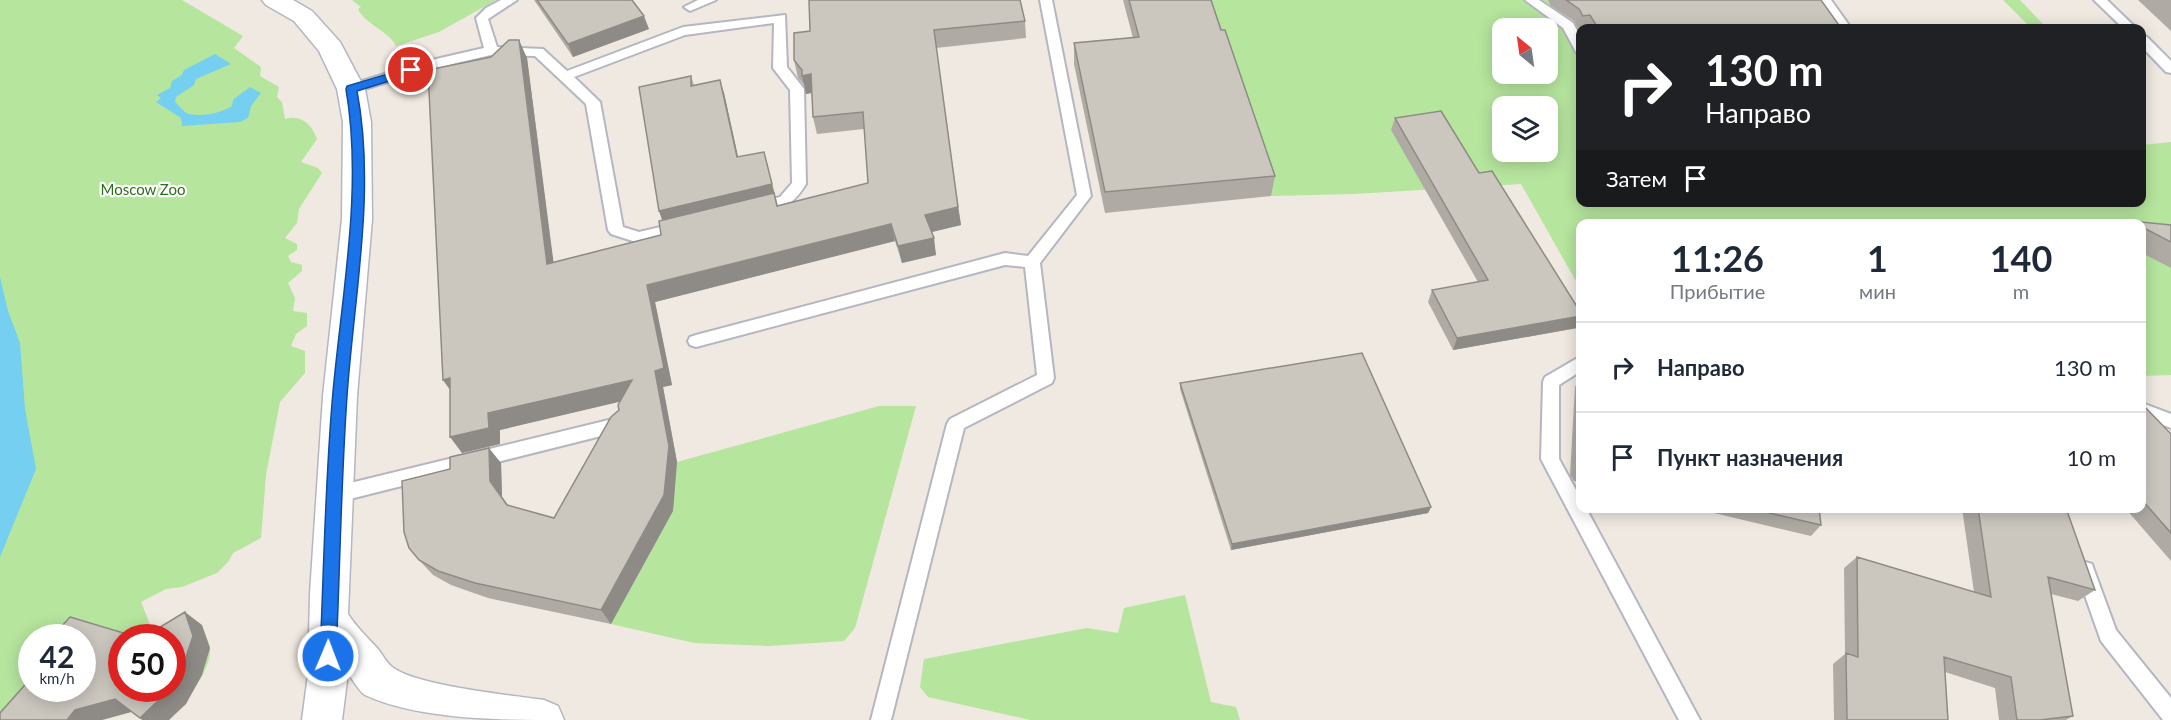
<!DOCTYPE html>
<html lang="ru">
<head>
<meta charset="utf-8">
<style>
  body { margin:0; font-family:Lato,sans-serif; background:#f2f2f3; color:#1f2937; height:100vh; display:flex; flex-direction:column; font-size:22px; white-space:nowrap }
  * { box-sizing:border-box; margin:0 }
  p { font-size:20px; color:#747a83 }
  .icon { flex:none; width:33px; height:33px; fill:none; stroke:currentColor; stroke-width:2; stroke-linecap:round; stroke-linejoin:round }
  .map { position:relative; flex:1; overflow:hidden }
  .sheet { position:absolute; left:1576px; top:219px; width:570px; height:294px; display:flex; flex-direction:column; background:#fff; border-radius:12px; box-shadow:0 3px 15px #0003 }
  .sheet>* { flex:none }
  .banner { position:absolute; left:1576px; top:24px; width:570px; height:183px; border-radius:12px; box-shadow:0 3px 15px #0003; background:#202124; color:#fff; overflow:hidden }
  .needle { width:39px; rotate:331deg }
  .tools { position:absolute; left:1492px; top:18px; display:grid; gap:12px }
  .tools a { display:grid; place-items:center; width:66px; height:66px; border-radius:12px; background:#fff; box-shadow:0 3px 15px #0003; font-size:30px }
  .speed { position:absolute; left:18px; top:624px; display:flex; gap:12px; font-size:30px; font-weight:700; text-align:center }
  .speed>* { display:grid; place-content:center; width:78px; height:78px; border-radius:50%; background:#fff; box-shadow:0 3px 15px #0003; line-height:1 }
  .speed small { font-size:15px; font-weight:400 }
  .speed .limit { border:9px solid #d22; background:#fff; color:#111 }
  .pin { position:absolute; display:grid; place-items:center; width:51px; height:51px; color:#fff; margin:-26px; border:3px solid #fff; border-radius:50%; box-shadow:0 2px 6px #0007 }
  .me { position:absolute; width:66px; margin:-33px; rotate:1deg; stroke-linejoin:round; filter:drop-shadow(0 0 4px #0008) }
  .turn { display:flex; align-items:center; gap:21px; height:126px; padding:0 30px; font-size:27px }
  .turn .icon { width:78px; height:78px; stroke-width:2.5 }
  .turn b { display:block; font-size:42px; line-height:51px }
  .then { display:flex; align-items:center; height:57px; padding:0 30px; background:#0003; gap:12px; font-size:22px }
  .eta { display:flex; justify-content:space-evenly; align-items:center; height:102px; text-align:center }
  .eta b { font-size:36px; font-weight:700; line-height:42px }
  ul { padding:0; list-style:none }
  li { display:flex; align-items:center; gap:18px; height:90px; padding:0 30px; border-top:2px solid #e0e1e3 }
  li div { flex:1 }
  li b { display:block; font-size:22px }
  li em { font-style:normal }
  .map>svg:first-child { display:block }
  .green { fill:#b6e59e; fill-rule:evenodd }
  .water { fill:#75cff0 }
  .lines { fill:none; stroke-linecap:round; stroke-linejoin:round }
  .lane-casing { stroke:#b4b7c1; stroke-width:4 }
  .secondary-casing { stroke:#b4b7c1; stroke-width:3 }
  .lane { fill:#fff; fill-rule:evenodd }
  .secondary { fill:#fff; fill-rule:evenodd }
  .wall { fill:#afaba4 }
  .shaded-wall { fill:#8e8b86 }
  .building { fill:#cbc7bf; stroke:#8e8b86; stroke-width:1.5 }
  .route { fill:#1a73e8; stroke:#114b97; stroke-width:1.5 }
  .labels { text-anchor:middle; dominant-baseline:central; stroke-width:4.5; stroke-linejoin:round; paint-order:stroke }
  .park-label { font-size:15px; fill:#2c6e1b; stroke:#fff }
</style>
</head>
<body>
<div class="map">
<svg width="2171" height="720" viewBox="0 0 2171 720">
  <rect width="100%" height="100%" fill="#efe9e1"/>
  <!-- green -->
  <path class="green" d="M0,0H182L243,36L234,48L261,67L260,76L279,87L277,97L282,102L285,119C302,114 312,125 317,139L301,162L318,168L322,173L299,209L297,223L285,238L297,244V250L288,256L291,262L302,265V271L288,283L295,298L293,311L307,313V326L296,334L291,346L305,351V373L280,402L266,475L261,538L233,553L228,562L217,573L182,587L166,589L141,602L155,637L122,638V688H172L202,625C204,632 209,641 210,648C212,670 184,705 169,720H146L135,711L102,720H0ZM32,638H82V688H32Z
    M352,0H496L439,32L396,46C390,32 366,25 358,9L361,7Z
    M1202,0H1548L1556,13L1585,28H1581V202H2142V145L2171,142V375L2142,376V224H1581V290L1521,184L1354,194L1271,196L1223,51ZM1503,28H1548V74H1503ZM1503,106H1548V152H1503Z
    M2003,0H2020L2047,28H2031Z
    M879,406H916L855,628L844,641L768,646L694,643L611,624L673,511L677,462Z
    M1185,595L1211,702L1236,707L1240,720H1030L928,697L920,687L924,659L1087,628L1118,633L1124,608Z"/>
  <!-- water -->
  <path class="water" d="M215,54L231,64L196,79L194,85L176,97L175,102L186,113C200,118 219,113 231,107L234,99L250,87L261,93L251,106L248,118L240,122L182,126L181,118L156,102L161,98L157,95L170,88L172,81L182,75L184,70Z
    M0,277L8,311L20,343L25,409L36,469L0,557Z"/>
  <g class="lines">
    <!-- lane casing -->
    <g class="lane-casing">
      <path id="lane" d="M501,0H517L488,19L497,47L543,49L567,71L683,27L785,15L787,67L804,89L806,184C791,208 783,207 757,213L750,208L752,204L780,197L792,183L790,90L773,68L774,23L685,35L574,77L600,102L623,227L639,232L682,222L687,223L690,227L687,231L639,243L611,234L608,230L586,104L535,56L491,55L431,69L351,93L344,89L346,86L423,62L484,48L476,18L486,8Z
        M698,0H716L690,11L684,7Z
        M1040,0H1052L1091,196L1040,263L1054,378L1052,383L964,428L891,720H871L947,424L950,419L1037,375L1025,267L1005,265L696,347L690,345L688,341L690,337L696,335L1005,253L1028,256L1077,195Z
        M1525,0H1539L1573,23L1581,38V53L1576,52L1563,28Z
        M1819,0H1831L1851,28H1839Z
        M2094,0H2107L2136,28H2123Z
        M2142,36L2147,37L2171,61V73L2166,72L2142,47Z
        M1581,356V371L1559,385V459L1581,499V508H1586L1700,720H1679L1541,459L1543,382L1545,377Z
        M2142,403L2171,414V428L2142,417Z
        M617,418L623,420L626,425L623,430L617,432L334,503L328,500L325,495L328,490L334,487Z
        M2085,562L2092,564L2094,570L2116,630L2171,698V720H2163L2101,641L2076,570L2078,564Z"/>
    </g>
    <!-- secondary casing -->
    <g class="secondary-casing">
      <path id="secondary" d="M262,0H293L312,11L340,42L365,89L371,122L372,219L357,396L348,614C357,628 367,637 378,649C382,654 386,662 392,667C416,686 510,695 544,700L558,706L564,720C502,720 419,720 365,695C358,690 353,680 348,673L342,720H302L308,675L310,594L323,396L342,219L343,122L337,89L319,51L294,21L266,5Z"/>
    </g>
    <!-- lane -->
    <use href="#lane" class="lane"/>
    <!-- secondary -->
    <use href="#secondary" class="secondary"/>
  </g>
  <!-- wall -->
  <path class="wall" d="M534,0H632L649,29L573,57Z
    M1123,0H1211L1275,176L1271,196L1105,213L1074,64V43L1133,38Z
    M1548,0H1821L1841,28H1578L1574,21L1551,6Z
    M2138,0H2171V31Z
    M1025,21L1026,38L936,48L961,225L931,232L936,255L902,263L895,241L655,302L672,385L663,387L677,462L673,511L611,624L488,598L451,585L433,575L419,560L501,463L502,497L508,505L554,518L619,410L620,401L500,430V444L462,453L450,390L443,380L491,57L527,58L553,262L661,235L662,220L659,211L691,76L694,85L724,93L738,157L767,164L778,206L868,183L864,129L817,134L813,117L812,93L806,94L805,86L798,78L794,60V33Z
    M1395,118L1577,328L1453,350L1428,302L1432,290L1478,282L1391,130Z
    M2131,221L2171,225V268L2142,253V224H2128Z
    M1581,376V483L1574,481L1570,475L1575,387Z
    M1180,383L1431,507L1428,513L1231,550L1180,389Z
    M2142,404L2171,434V561L2125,508H2142Z
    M1693,508H1819L1821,525L1811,536Z
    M1962,508H2066L2095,590L2078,601L2051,594L2073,716L2066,720H1999L1995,688L1945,672L1948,720H1834L1833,664L1845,654L1844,568L1857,557L1974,592Z"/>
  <!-- shaded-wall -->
  <path class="shaded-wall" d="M644,16L649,29L573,57L568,44Z
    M519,40L527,58L556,281L547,264Z
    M811,74L815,92L806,94L802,76Z
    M720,80L724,93L741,170L737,157Z
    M767,164L775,196L664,224L659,211Z
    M958,207L961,225L928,233L925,215Z
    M891,224L895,241L655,302L672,385L663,387L677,462L673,511L611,624L601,610L655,371L647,285Z
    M934,238L936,255L902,263L898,246Z
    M1581,316V320L1577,328L1453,350L1457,338Z
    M450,378L455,396L443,380Z
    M632,380L640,397L500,430V444L462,453L450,437L488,413Z
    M489,448L501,463L502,497L518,520L490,481Z
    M1431,507L1428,513L1231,550L1232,544Z
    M185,612L202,625L210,648L202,675L186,704L169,720H142L140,718L170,688H172V683Z
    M115,699L135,711L102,720H67L75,710Z"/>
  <!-- building -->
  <path class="building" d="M537,0H632L644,16L568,44Z
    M809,0H1020L1025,21L934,30L958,207L925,215L934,238L898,246L891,224L647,285L664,368L655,371L669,446L664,495L601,610L475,583L438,571L419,560L409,548L404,532L402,481L450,469V457L489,448L490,481L507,505L554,518L611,417L619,410L618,405L632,380L488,413L489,428L450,437V378L443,380L428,70L491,57L509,40H519L547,264L661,235L659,221L774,193L777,206L868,183L863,112L813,117L811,74L802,76V70L794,60V33L810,31Z
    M1129,0H1211L1221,30H1225L1275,176L1105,192L1074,43L1139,37Z
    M1566,0H1821L1841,28H1598L1590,15L1583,16L1579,9Z
    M691,76V86L720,80L737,157L764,152L772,184L659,211L639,87Z
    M1441,111L1479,173L1492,171L1581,313V316L1457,338L1432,290L1488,280L1395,118Z
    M2131,221L2171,225V242L2142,227V224H2135Z
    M1362,353L1431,507L1232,544L1180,383Z
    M1581,380V470L1577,464Z
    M2142,404L2171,434V533L2142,500Z
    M1748,508H1819L1821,525Z
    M1978,508H2066L2095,590L2048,577L2073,716L2040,720H2017L2011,677L1944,657L1948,720H1847L1846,653L1858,657L1857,557L1991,597Z
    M185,612L193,636L184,663L172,683V638H142Z
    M70,617L140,638H122V688H170L167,692L140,718L115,699L75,710L67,720H0V713L32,677V688H82V638H51Z
    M32,659V669L24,667Z"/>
  <!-- route -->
  <path class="route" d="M411,67L417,70L415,73L357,91C376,191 354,295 347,396C341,482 340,569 336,656L334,662L328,664L322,662L320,656C324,568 325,480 333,392C342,293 363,188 346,89L347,86Z"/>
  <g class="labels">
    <!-- park labels -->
    <g class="park-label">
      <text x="143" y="189">Moscow Zoo</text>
    </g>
  </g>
</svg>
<div class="tools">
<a><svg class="needle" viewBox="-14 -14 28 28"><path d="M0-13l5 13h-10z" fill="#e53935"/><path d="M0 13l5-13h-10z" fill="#747a83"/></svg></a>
<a><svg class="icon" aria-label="layers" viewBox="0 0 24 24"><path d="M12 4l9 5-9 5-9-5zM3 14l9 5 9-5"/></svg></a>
</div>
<div class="speed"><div>42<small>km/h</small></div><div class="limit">50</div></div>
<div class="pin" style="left:411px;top:70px;background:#d93025"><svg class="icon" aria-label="arrive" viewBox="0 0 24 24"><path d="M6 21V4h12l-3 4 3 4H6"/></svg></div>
<svg class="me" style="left:328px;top:656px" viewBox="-20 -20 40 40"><circle r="17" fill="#1a73e8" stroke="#fff" stroke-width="3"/><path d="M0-11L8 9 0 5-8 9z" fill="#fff"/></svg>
<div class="banner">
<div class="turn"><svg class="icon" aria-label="right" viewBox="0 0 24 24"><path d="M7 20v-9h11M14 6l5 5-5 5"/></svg><div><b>130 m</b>Направо</div></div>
<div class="then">Затем<svg class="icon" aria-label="arrive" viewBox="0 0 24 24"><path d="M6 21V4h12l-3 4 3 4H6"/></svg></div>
</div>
<section class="sheet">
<div class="eta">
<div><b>11:26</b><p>Прибытие</p></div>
<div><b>1</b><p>мин</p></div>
<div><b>140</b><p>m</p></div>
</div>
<ul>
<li><svg class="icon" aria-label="right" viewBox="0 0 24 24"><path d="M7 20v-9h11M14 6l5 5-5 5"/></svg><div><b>Направо</b></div><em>130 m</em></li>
<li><svg class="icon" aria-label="arrive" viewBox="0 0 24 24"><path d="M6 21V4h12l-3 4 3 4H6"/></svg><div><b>Пункт назначения</b></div><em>10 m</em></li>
</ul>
</section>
</div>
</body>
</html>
